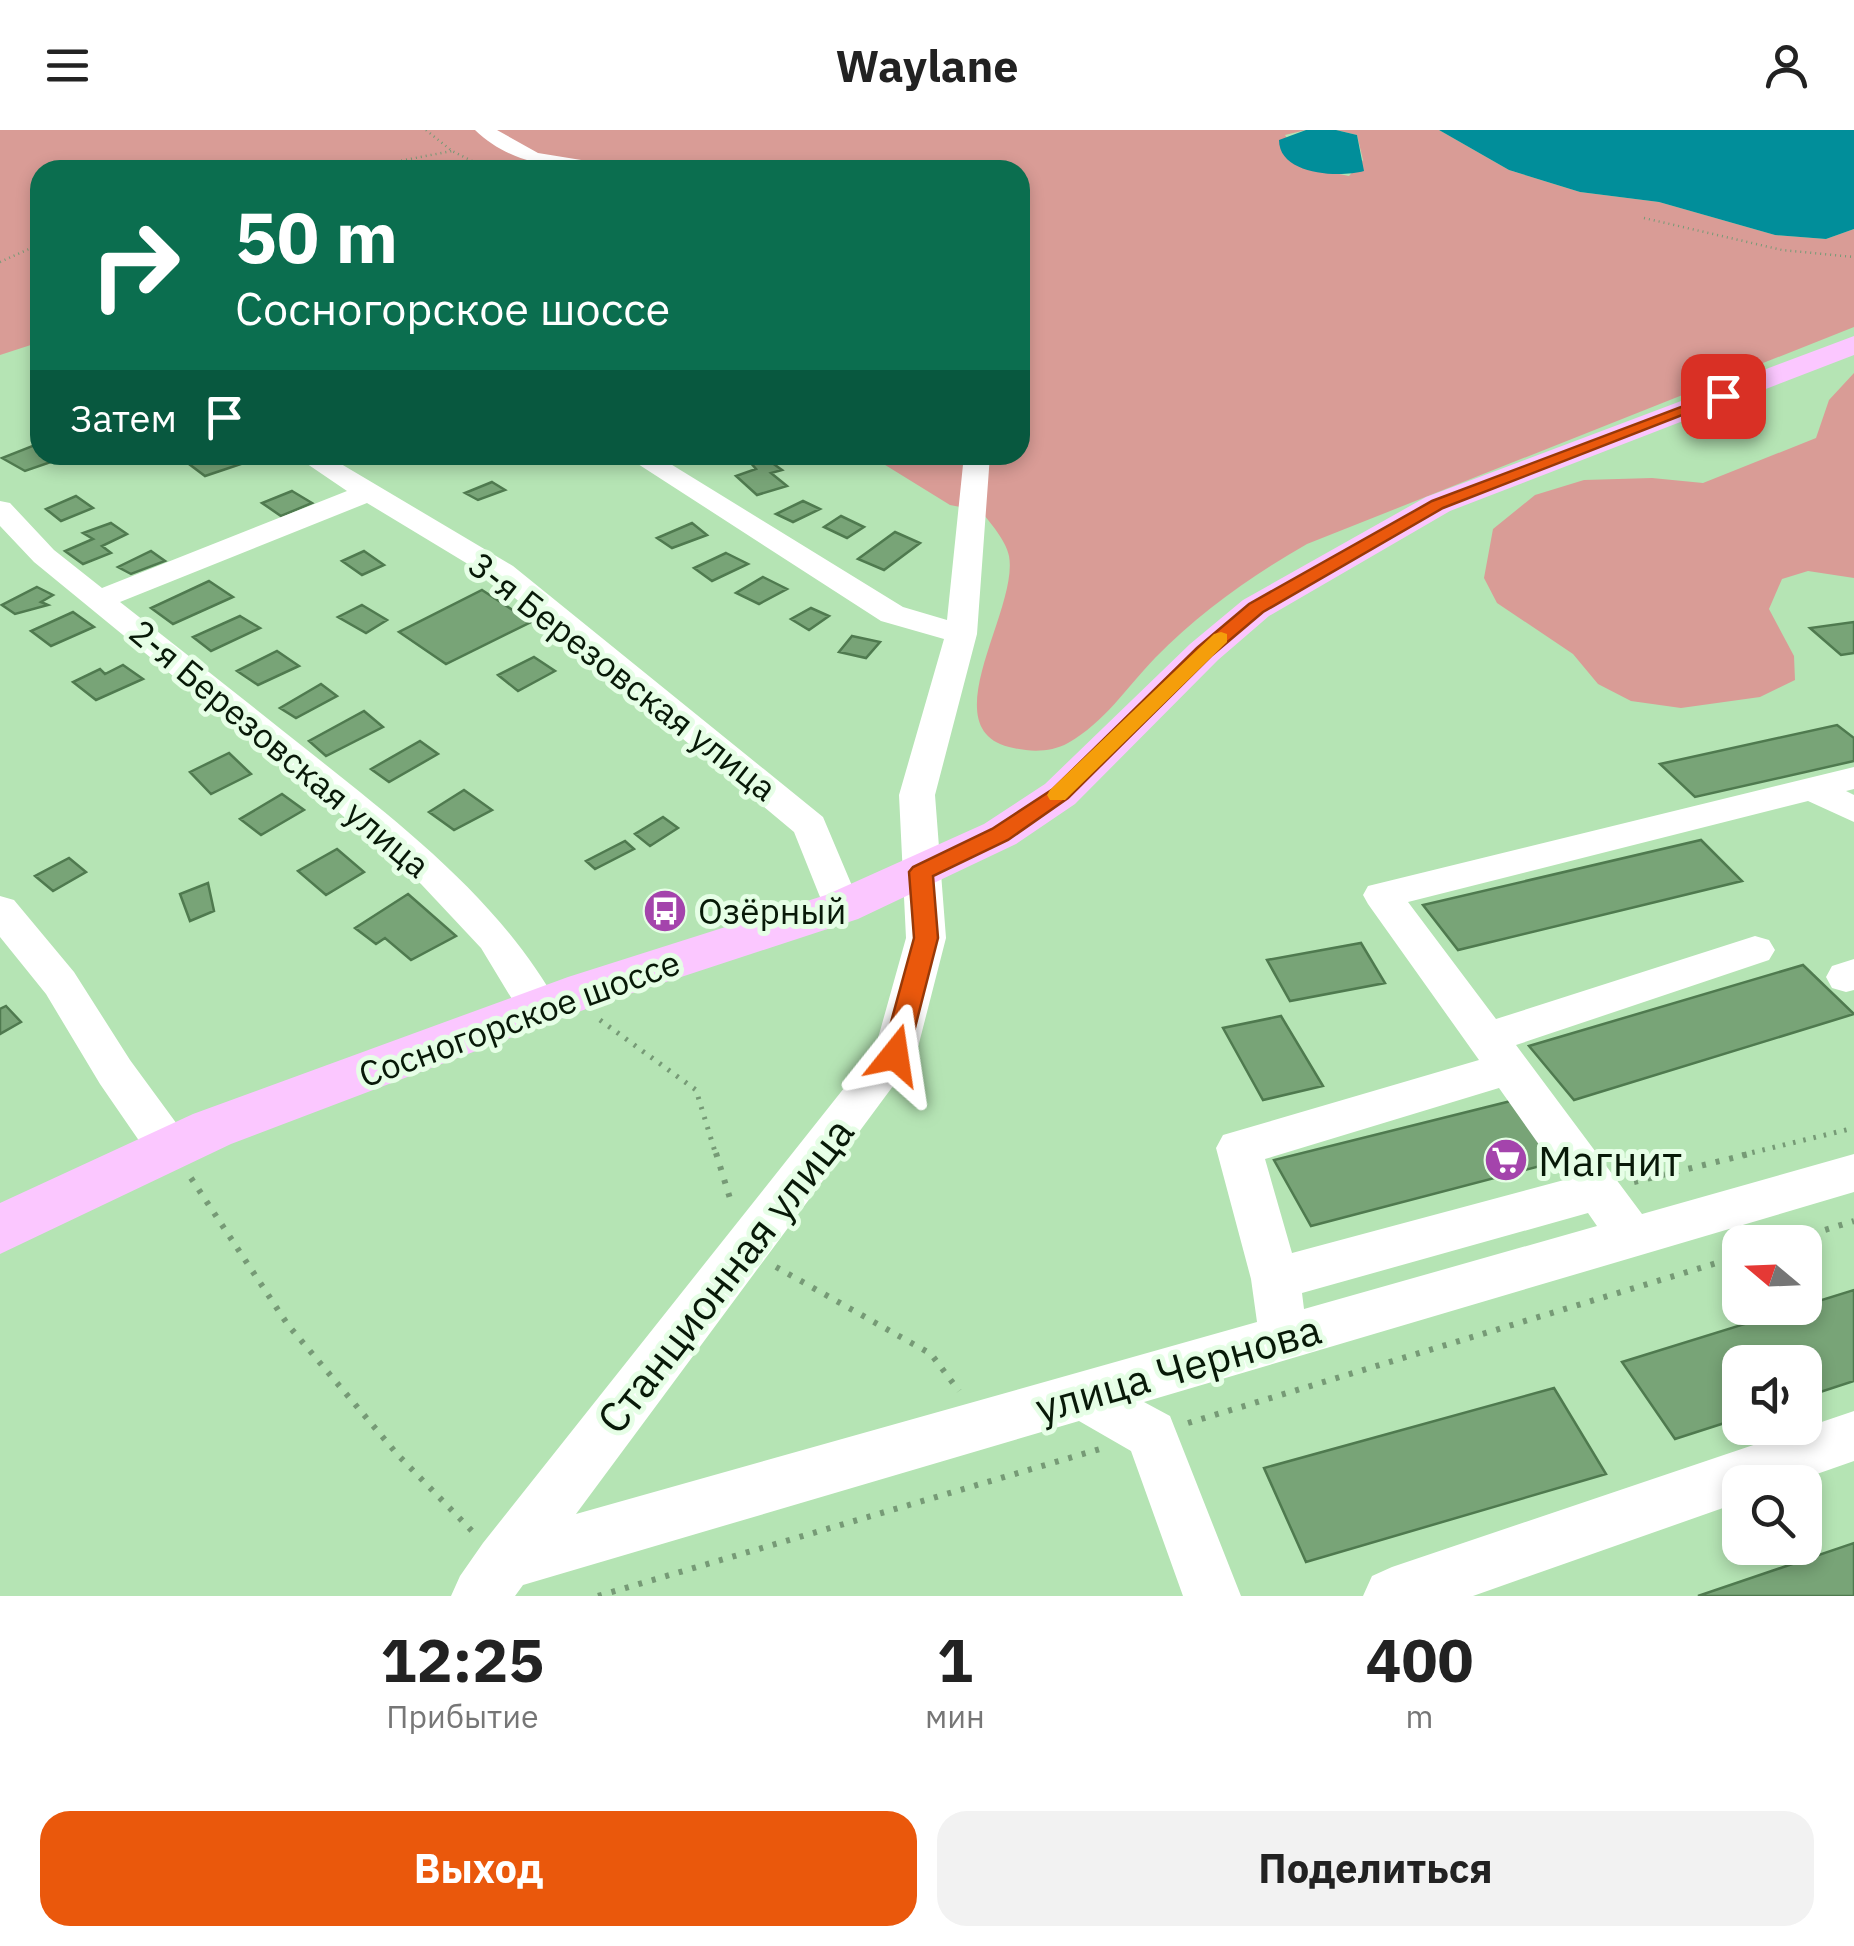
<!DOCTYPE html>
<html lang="ru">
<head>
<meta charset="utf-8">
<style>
  body { margin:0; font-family:"IBM Plex Sans",sans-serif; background:#f2f2f2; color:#222; height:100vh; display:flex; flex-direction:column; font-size:38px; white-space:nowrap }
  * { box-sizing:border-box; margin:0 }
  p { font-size:32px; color:#767676 }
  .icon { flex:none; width:55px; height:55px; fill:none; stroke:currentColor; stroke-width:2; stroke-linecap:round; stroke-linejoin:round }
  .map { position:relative; height:1466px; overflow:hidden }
  .drawer { display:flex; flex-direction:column; background:#fff; flex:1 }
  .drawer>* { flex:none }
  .hud { position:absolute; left:30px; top:30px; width:1000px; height:305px; border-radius:30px; box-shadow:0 5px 15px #0003; background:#0b6e4f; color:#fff; overflow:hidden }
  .needle { width:65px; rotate:289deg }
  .tools { position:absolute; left:1722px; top:1095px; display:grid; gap:20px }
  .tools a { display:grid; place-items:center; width:100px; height:100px; border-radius:20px; background:#fff; box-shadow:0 5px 15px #0003; font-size:50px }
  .pin { position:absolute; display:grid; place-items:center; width:85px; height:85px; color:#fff; margin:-42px; border-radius:20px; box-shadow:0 5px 15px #0006 }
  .me { position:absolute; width:110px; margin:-55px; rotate:15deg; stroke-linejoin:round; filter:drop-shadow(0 0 8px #0008) }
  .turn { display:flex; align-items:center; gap:35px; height:210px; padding:0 40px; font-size:45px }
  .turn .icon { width:130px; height:130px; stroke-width:2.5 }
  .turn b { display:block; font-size:70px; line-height:85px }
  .then { display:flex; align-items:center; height:95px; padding:0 40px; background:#0003; gap:20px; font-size:38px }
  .eta { display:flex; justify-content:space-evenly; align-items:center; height:170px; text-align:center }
  .eta b { font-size:60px; font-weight:700; line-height:70px }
  .action { display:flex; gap:20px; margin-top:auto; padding:20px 40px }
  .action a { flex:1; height:115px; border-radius:30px; background:#ea580c; color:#fff; font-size:40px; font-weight:700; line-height:115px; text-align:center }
  .action a+a { background:#f2f2f2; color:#222 }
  header { display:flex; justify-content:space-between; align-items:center; height:130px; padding:0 40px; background:#fff; font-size:45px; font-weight:700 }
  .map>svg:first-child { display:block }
  .green { fill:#d99c96 }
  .water { fill:#018e9a }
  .building { fill:#78a477; stroke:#4f7a4f; stroke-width:2.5 }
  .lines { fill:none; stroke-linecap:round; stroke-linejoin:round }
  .path-far2 { stroke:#769a76; stroke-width:2.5; stroke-dasharray:1 4; stroke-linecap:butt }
  .path-far1 { stroke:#769a76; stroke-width:5; stroke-dasharray:2.5 8; stroke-linecap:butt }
  .path { stroke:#769a76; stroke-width:6; stroke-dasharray:4 10; stroke-linecap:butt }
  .minor { fill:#fff; fill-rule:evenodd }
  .major { fill:#fbc7ff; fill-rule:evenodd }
  .route { fill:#ea580c; stroke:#983908; stroke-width:2.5 }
  .slow { fill:#f59e0b }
  .labels { text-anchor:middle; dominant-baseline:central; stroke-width:10; stroke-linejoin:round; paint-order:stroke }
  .street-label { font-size:35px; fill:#081908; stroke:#e6fee6 }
  .poi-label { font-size:35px; fill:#081908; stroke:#e6fee6; text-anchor:start }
  .near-poi-label { font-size:42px; fill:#081908; stroke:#e6fee6; text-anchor:start }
  .near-street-label { font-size:42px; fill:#081908; stroke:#e6fee6 }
</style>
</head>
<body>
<header><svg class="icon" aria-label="menu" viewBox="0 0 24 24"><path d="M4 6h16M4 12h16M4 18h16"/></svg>Waylane<svg class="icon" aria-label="person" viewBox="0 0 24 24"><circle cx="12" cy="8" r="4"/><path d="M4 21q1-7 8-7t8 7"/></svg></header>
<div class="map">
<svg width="1854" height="1466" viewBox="0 0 1854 1466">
  <rect width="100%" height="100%" fill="#b5e4b4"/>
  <!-- green -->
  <path class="green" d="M0,0H1306L1285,5L1305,37L1349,46L1363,30L1357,5L1336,0H1439L1509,40L1580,62L1659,72L1775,105L1826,109L1854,99V197L1307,414C1251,446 1200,482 1155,528C1126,558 1105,592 1068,613C1050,623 1028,622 1009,617C932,597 1019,480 1009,426C1006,410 990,393 981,381L950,375L869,325H1020V40H40V212L0,225Z
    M1854,243V448L1808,441L1782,449L1769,479L1794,526L1795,550L1760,567L1681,578L1631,571L1598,554L1573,524L1497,473L1484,448L1493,399L1535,365L1584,350L1652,348L1703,353L1816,308L1829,270Z"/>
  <!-- water -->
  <path class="water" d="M1306,0H1336L1357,5L1364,41C1339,48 1279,45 1279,10Z
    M1439,0H1854V99L1826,109L1775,105L1659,72L1580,62L1509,40Z"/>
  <!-- building -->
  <path class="building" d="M40,313V325H71L25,341L2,328Z
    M188,325H244L253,330L205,346L181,328Z
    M764,327L782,340L771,343L787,356L757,365L736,346L756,339L750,332Z
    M492,352L505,360L478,370L465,363Z
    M292,361L312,373L281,386L262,373Z
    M76,366L93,378L61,391L46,379Z
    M803,371L820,379L793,392L776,384Z
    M841,386L864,397L847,408L824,397Z
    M111,393L127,404L102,416L111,423L83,434L65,421L93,409L83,403Z
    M692,393L707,405L672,418L657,408Z
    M895,402L920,413L884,440L858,429Z
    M151,421L165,431L131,444L118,437Z
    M364,421L384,435L362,445L342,431Z
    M726,423L748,434L712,451L694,438Z
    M763,447L787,459L759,474L736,463Z
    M209,451L233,467L173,494L151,478Z
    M37,457L53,465L41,472L48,475L15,484L2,475Z
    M482,460L531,492L446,534L399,502Z
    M362,475L387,490L366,503L338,487Z
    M811,478L829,486L809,500L791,489Z
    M73,482L94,497L51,516L31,501Z
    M240,486L260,498L211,521L193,507Z
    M1854,492V523L1841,525L1810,498Z
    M852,506L880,512L866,528L839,522Z
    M277,521L299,536L258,555L237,541Z
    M534,527L555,541L518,561L498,545Z
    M123,535L143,549L96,570L73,552L100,539L105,544Z
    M321,554L337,566L296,588L280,578Z
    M364,581L383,597L326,626L309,611Z
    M1837,595L1854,608V631L1695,667L1660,634Z
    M420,611L438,624L389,652L371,639Z
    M229,623L251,644L211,664L190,642Z
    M464,660L492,680L454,700L429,682Z
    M282,664L304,680L261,705L240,689Z
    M663,687L678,698L650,716L635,704Z
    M1701,710L1742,751L1458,820L1423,775Z
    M625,711L634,719L595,739L586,731Z
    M337,719L364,742L326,765L298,741Z
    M69,728L86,742L53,761L35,746Z
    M208,753L214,781L190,791L180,764Z
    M408,764L456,806L411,830L385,808L376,814L355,798Z
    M1361,813L1385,853L1290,871L1267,830Z
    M1803,835L1854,884L1574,970L1529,916Z
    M6,876L21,892L0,904V879Z
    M1281,886L1323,956L1263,970L1223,898Z
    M1519,969L1563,1030L1311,1096L1274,1030Z
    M1854,1160V1251L1805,1267V1232H1740V1288L1675,1309L1622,1232Z
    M1554,1258L1606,1344L1306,1432L1264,1338Z
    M1854,1413V1466H1698Z"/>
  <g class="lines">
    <!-- path-far2 -->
    <path class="path-far2" d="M426,0L452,21L490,40
      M352,40L452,21
      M1644,88L1782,120L1854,127
      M0,132L40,114"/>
    <!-- path-far1 -->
    <path class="path-far1" d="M600,890L696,960L716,1025
      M1742,1025L1854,998"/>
    <!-- path -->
    <path class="path" d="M716,1023L732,1075
      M191,1048L288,1195L397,1324L473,1402
      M1634,1052L1753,1023
      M1785,1112L1854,1091
      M776,1137L931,1224L959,1261
      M1188,1293L1740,1126
      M598,1466L1100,1319"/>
    <!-- minor -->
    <path class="minor" d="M475,0H497L538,23L606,34L615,40C566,40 513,37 475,0Z
      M294,325H326L513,436L823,687L861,777L856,787L842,791L828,787L794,702L491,448L367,373L120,472C184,522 248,573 311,623C405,698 501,771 560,878L554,889L539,894L524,889L481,818L421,754L328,673L34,432L0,396V371L10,373L54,420L102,458L347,361Z
      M624,325H656L903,477L947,490L964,325H990L977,504L935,665L946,808L916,925L576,1384L1257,1192L1251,1149L1216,1018L1223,1005L1479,930L1368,774L1363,765L1368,756L1854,637V659L1846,661L1854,665V692L1808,671L1408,772L1496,889L1755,806L1769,810L1775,820L1769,830L1516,915L1642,1084L1854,1024V1062L1144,1272L1170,1286L1241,1466H1183L1131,1321L1079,1291L523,1455L515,1466H451L460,1446L483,1413L875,919L906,808L899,665L944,509L881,491ZM1499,958L1564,1050L1292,1123L1265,1029ZM1588,1083L1597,1096L1304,1179L1302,1163Z
      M0,766L14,770L74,842L130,930L185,1005L192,1018L185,1031L169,1037L153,1031L100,954L46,864L0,807Z
      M1854,829V860L1846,862L1832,858L1826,847L1832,836Z
      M1854,1281V1331L1794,1352H1740V1372L1473,1466H1363L1372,1446L1392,1437Z"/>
    <!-- major -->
    <path class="major" d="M1854,206V225L1450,381L1269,486L1218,530L1075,674L1016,714L858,789L602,873L231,1014L0,1124V1073L193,984L568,847L826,765L984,694L1045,654L1190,514L1243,470L1426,367Z"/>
  </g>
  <!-- route -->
  <path class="route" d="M1718,263L1731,266L1443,378L1263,482L1211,526L1068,668L1008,710L933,746L938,808L908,925L904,932H886L882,925L914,808L909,742L913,737L992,699L1053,659L1197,518L1249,474L1432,371Z"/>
  <!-- slow -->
  <path class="slow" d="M1221,502L1227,504V512L1065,670H1050L1047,665L1050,660L1214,504Z"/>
  <!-- icons -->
  <defs>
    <g id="bus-disc" transform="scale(2.25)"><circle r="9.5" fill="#a444ac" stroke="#e6fee6"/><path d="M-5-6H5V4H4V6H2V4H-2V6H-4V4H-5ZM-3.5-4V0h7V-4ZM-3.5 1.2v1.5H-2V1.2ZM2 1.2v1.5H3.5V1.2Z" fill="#fff"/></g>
    <g id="supermarket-disc" transform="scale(2.25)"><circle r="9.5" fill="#a444ac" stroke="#e6fee6"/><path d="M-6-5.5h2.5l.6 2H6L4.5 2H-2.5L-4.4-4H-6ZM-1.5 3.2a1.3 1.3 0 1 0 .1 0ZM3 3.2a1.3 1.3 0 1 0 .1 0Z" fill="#fff"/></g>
  </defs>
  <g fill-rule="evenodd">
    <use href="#bus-disc" x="665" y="781"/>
    <use href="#supermarket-disc" x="1506" y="1030"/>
  </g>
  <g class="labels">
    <!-- street labels -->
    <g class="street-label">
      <text transform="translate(623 546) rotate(38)">3-я Березовская улица</text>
      <text transform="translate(280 618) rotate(40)">2-я Березовская улица</text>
      <text transform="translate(519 888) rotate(-20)">Сосногорское шоссе</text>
    </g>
    <!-- poi labels -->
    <g class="poi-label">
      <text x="698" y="781">Озёрный</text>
    </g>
    <!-- near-poi labels -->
    <g class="near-poi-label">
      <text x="1538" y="1030">Магнит</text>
    </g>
    <!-- near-street labels -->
    <g class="near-street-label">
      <text transform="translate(725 1145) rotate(-52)">Станционная улица</text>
      <text transform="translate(1178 1238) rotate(-16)">улица Чернова</text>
    </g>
  </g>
</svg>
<div class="tools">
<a><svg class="needle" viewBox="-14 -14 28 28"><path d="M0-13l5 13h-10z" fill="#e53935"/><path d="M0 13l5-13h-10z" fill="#767676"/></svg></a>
<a><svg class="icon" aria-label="sound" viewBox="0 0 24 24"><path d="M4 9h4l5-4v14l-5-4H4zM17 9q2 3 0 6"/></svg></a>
<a><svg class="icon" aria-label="search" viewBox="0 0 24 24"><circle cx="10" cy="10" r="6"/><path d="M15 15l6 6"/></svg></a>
</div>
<div class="pin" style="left:1723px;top:266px;background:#d93025"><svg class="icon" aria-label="arrive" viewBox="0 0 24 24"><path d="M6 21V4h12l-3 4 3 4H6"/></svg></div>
<svg class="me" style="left:895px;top:925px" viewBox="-20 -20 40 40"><path d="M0-17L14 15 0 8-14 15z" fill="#ea580c" stroke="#fff" stroke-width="4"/></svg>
<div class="hud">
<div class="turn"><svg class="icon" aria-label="right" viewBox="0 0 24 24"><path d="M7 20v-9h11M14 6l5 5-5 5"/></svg><div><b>50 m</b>Сосногорское шоссе</div></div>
<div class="then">Затем<svg class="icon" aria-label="arrive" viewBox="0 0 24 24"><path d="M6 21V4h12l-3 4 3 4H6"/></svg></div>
</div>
</div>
<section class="drawer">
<div class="eta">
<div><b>12:25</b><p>Прибытие</p></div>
<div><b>1</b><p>мин</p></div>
<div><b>400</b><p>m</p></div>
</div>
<div class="action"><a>Выход</a><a>Поделиться</a></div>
</section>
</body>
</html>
